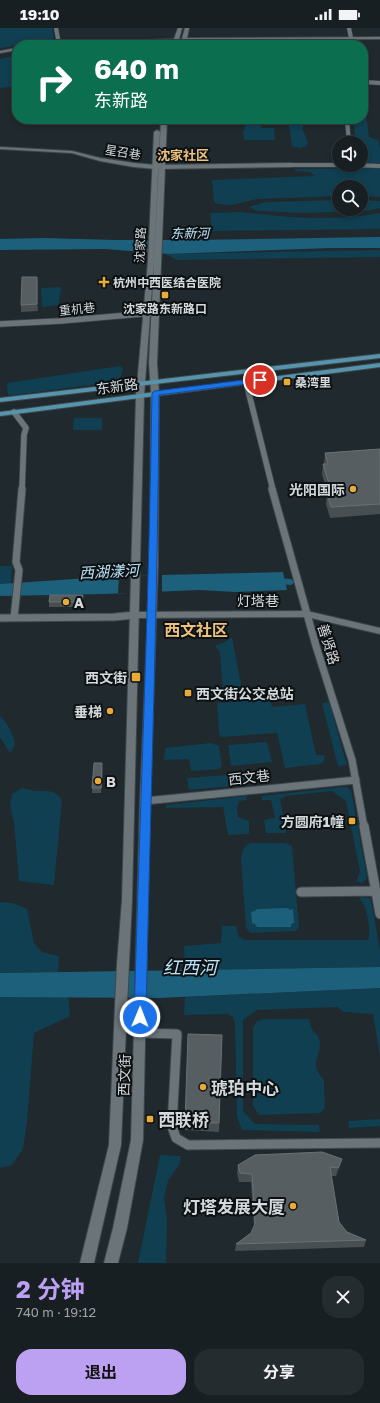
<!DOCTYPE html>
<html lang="zh">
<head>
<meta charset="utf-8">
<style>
  body { margin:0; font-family:"Golos Text","Noto Sans SC",sans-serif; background:#252c2f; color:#f1f3f6; height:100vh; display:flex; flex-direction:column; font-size:15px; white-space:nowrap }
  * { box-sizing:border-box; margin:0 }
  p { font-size:13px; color:#9fa2a5 }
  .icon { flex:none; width:22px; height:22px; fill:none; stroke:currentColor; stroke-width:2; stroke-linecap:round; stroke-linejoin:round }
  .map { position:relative; height:1235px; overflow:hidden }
  .drawer { display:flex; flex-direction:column; background:#181f22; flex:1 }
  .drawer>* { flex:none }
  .top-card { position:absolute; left:12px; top:12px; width:356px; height:84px; border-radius:16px; box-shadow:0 2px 6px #0003,0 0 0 1px #363d40; background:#0b6e4f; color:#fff; overflow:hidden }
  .fabs { position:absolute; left:332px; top:108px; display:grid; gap:8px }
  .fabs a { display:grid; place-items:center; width:36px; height:36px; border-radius:50%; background:#181f22; box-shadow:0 2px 6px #0003,0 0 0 1px #363d40; font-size:20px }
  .pin { position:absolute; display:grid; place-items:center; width:34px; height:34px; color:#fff; margin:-17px; border:2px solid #fff; border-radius:50%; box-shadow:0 1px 4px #0007 }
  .me { position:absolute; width:44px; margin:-22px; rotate:1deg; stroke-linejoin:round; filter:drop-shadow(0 0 3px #0008) }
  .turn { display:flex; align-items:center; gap:14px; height:84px; padding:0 16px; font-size:18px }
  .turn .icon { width:52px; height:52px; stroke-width:2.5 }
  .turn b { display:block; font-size:28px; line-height:34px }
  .round { display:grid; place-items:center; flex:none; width:42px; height:42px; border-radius:16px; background:#252c2f }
  .head { display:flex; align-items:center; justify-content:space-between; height:68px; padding:0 16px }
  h1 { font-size:24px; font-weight:700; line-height:30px; color:#bca0f2 }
  .button { display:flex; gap:8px; margin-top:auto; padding:8px 16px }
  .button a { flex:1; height:46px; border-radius:16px; background:#bca0f2; color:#111; font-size:16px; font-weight:700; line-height:46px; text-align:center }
  .button a+a { background:#252c2f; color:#f1f3f6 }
  .status { display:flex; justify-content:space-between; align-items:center; height:28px; padding:0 20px; background:#181f22; direction:ltr }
  .status svg { height:11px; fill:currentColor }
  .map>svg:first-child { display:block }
  .green { fill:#0f3f51 }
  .water { fill:#1c607b }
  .pier { fill:#20292d }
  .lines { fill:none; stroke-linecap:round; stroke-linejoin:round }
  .canal { fill:#1c607b; fill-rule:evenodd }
  .minor-far3-casing { stroke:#3e4649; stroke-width:5 }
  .minor-far2-casing { stroke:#3e4649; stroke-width:7 }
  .minor-far1-casing { stroke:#3e4649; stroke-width:9 }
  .minor-casing { stroke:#3e4649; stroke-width:11 }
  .tertiary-casing { stroke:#3e4649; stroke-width:2 }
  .secondary-casing { stroke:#3e4649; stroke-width:2 }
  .primary-casing { stroke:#3e4649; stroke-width:2 }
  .minor-far3 { stroke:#6a7479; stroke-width:4 }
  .minor-far2 { stroke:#6a7479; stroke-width:5.5 }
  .minor-far1 { stroke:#6a7479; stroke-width:7 }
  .minor { stroke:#6a7479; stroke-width:9 }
  .tertiary { fill:#6a7479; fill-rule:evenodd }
  .secondary { fill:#6a7479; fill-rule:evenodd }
  .primary { fill:#5694ad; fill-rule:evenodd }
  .secondary-bridge-casing { stroke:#3e4649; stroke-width:14; stroke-linecap:butt }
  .secondary-bridge { stroke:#6a7479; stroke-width:12 }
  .wall { fill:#474f53 }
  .shaded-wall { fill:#313a3e }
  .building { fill:#565e62; stroke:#697175 }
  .route { fill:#1a73e8; stroke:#114b97 }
  .poi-dot { fill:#e9ab38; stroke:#0d1113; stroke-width:1.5 }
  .labels { text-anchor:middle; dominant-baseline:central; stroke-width:4; stroke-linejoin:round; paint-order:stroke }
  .far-street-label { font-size:12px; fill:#d3d9dc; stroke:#0d1113 }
  .far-poi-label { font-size:12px; font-weight:bold; fill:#d3d9dc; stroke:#0d1113; text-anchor:start }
  .far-neighbourhood-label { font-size:13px; font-weight:bold; fill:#edc27d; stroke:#0d1113 }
  .far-water-label { font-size:13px; font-style:italic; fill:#bbe4f8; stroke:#0d1113 }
  .street-label { font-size:14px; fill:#d3d9dc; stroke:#0d1113 }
  .poi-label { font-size:14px; font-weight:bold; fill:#d3d9dc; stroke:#0d1113; text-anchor:end }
  .water-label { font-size:15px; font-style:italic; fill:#bbe4f8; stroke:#0d1113 }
  .quarter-label { font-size:16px; font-weight:bold; fill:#edc27d; stroke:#0d1113 }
  .near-poi-label { font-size:17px; font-weight:bold; fill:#d3d9dc; stroke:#0d1113; text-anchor:start }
  .near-water-label { font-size:18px; font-style:italic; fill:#bbe4f8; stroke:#0d1113 }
</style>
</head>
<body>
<div class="status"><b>19:10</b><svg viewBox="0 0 49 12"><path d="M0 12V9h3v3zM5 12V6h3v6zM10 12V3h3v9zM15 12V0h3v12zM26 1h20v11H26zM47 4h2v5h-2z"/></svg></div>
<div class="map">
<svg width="380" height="1235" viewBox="0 0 380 1235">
  <rect width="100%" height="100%" fill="#20292d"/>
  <!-- green -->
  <path class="green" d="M0,0H52L54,10L48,13L0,20Z
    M17,27V58L0,60V31Z
    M365,58L369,59L365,77L369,109L378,112L380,120V135H361V115H355L354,91H363V63Z
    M288,91H314L312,93L304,96L302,100L308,114L307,118L300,120L292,118Z
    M245,92L252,93L261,97V100H274L275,112H244L243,103L245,100Z
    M380,140V169L361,168V159H339V168L257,171L232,177L217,176L214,174L212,152L315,148L309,144L295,143V141Z
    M339,172V181H361V172L380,173V180L367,183L304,185L257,183L249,179L265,174Z
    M241,184C287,189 334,194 380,185V201L212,203L210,185Z
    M380,222V229L177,232L166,226Z
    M61,259L59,277L42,279L41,260Z
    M120,338L123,340L120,353L14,367H8L7,355Z
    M74,390H102V402H73Z
    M0,538H12L11,556H0Z
    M232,609L242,662L223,663L220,625L215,618L225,614Z
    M270,671L272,679L305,676L316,727H325L324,733L320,736L285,740L277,705L221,709L219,705L217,675Z
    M329,674L347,737L338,738L322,675Z
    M0,688C8,696 13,705 15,717L10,725L0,709Z
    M267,714L272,734L231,738L228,717Z
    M211,715L219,718L222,738L219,741L191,743L189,731L164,732L165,720Z
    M240,746L244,747L246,755L243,757L189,762L187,750Z
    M342,759H347L351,762L367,849L366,852L361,855L356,853L360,844L346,773L332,763L286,768L280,771L286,805H266L264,792L275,790L271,772H262V768Z
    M22,760C28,761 33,763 39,763C50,763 55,762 62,772L54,857L19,853L14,795L10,777L12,766Z
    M246,768L247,772L239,773L237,780L238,789L249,793V806L228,807L223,779L166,780V777Z
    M251,815H286L292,818L299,899L296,903L251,905L246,900L241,831C242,823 243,818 251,815Z
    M360,869L369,870L371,872L380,922V939L185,942L184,918L221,915L222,898H236L239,909L245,912H368C371,904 368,888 365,880C364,875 360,874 360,869Z
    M0,874L13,875L27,881L34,915L42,924L59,928L58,944L0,945Z
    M380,960V1028L373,986L344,984L337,979L257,982L243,992V1083L255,1096L319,1097L320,1104L242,1102L237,1089L235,996L233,989L228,986L184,987L185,969Z
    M68,966L70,988L34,1005L27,1094L23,1121L12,1137L0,1140V968Z
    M264,991H309C310,995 311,1000 313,1003C316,1006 318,1007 319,1011C324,1031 306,1032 324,1052L325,1080L320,1085L259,1087L253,1078V1000L257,993Z
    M380,1091V1098L349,1100L348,1093Z
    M160,1127L181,1128L180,1135L168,1153L164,1170L167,1190L166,1235H138Z"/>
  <!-- water -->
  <path class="water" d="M380,209V220H331L168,226L105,221L0,222V211L42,210L115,212H194Z
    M283,544L287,562L235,564L199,562L105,566L0,568V556L118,548Z
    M288,880L290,882L293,881L294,895L291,896V899H257L255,896L252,895L251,884L255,883L257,881Z
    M380,939V960L159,970L0,969V945Z"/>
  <!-- pier -->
  <path class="pier" d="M162,547V565H118L119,548Z"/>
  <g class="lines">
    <!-- canal -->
    <path class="canal" d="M273,550L291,551L295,554L291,557L270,555L269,553L270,551Z"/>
    <!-- minor-far3 casing -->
    <g class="minor-far3-casing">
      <path id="minor-far3" d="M56,0L59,16
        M349,0L351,10
        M363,54L380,55
        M347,91L349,115
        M291,137H339
        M353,137L380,138"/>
    </g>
    <!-- minor-far2 casing -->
    <g class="minor-far2-casing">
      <path id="minor-far2" d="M0,296L60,293L152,285
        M246,354L273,462
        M14,384L26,400L24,407L22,462"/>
    </g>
    <!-- minor-far1 casing -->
    <g class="minor-far1-casing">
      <path id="minor-far1" d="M272,461L316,618L352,732L364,799
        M0,590L114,589L135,587
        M14,590L19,542L16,534L22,461
        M145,773L356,752"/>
    </g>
    <!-- minor casing -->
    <g class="minor-casing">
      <path id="minor" d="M364,798L380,886
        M301,864L376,863
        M140,1005L177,1006L172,1098L176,1110L188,1117L380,1115"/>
    </g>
    <!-- tertiary casing -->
    <g class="tertiary-casing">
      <path id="tertiary" d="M0,119L72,123L100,130L134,135L156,137L291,135L294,137L291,139L156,141L134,139L100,133L72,125L0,121Z
        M307,583L380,600V606L307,589L135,590L131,587L135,584Z"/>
    </g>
    <!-- secondary casing -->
    <g class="secondary-casing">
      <path id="secondary" d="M178,0H182L179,11H182L185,0H189L187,10L380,9V11L208,12L186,13L185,17H181V13L178,14L176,17H172L173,14L44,17L46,16L174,11Z
        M17,20V22L0,25V23Z
        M161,91H167L157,335L159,365L158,535L150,773L143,1112L127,1200L118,1235H104L113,1200L131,1112L140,773L150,535L151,365L149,335Z
        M157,102L160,104L154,233L144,368L132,872L129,936L127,940L123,941L119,940L117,936L122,872L136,368L148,233L154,104Z
        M121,972L125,973L127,977L121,1117L94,1235H80L109,1117L115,977L117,973Z"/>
    </g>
    <!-- primary casing -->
    <g class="primary-casing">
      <path id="primary" d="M380,326V330L0,374V370Z
        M380,335V339L0,388V384Z"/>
    </g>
    <!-- minor-far3 -->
    <use href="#minor-far3" class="minor-far3"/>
    <!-- minor-far2 -->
    <use href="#minor-far2" class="minor-far2"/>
    <!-- minor-far1 -->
    <use href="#minor-far1" class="minor-far1"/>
    <!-- minor -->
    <use href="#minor" class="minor"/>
    <!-- tertiary -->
    <use href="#tertiary" class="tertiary"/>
    <!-- secondary -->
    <use href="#secondary" class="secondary"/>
    <!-- primary -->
    <use href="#primary" class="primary"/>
    <!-- secondary-bridge casing -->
    <g class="secondary-bridge-casing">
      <path id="secondary-bridge" d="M121,977L123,936"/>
    </g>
    <!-- secondary-bridge -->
    <use href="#secondary-bridge" class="secondary-bridge"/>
  </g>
  <!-- wall -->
  <path class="wall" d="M38,256V283L21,284V277Z
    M380,421V486L330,490L326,476L327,466H328L322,446L323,436H324L325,425Z
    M83,567V579H49V574Z
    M103,740L101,765H92V760Z
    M222,1007L219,1104L185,1102V1094Z
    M342,1131L340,1139L336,1148H331L339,1194L347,1204L366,1212L364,1219L235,1223L236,1216L251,1205L254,1198L251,1154H239L237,1145L238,1137Z"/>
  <!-- shaded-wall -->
  <path class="shaded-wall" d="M37,249L38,256V283L37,276Z
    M102,735L103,740L101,765V760Z
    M342,1131L340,1139L336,1148L338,1140Z"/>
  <!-- building -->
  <path class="building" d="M22,249H37V276L21,277Z
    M380,421V476L331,479L327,466L332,465L323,436H328L325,425Z
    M50,567H83L82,574H49Z
    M94,735H102L101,760H92Z
    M188,1006L222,1007L219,1095L185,1094Z
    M322,1124L342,1131L338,1140L330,1139L339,1194L347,1204L366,1212L236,1216L251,1205L255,1196L252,1146L240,1145L238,1137L255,1127Z"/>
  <!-- route -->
  <path class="route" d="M260,350L263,351V354L159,367C158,574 150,781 146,989L144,993L140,994L136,993L134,989C140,781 149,573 152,365L155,363Z"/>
  <!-- markers -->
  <g class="poi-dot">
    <path d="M102 248h4v4h4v4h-4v4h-4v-4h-4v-4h4z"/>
    <rect x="161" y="263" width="8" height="8" rx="2"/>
    <rect x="283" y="350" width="8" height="8" rx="2"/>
    <circle cx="353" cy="461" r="4"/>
    <circle cx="66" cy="574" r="4"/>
    <rect x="131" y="644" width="10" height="10" rx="2"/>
    <rect x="184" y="661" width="8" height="8" rx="2"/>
    <circle cx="110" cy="683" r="4"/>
    <circle cx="98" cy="753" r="4"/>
    <rect x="348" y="789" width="8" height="8" rx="2"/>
    <circle cx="203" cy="1059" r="4"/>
    <rect x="146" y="1087" width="8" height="8" rx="2"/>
    <circle cx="293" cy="1178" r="4"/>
  </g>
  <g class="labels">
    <!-- far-street labels -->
    <g class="far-street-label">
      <text transform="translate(123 124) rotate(9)">星召巷</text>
      <text transform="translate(140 217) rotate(-87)">沈家路</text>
      <text transform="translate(77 281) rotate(-6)">重机巷</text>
    </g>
    <!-- far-poi labels -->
    <g class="far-poi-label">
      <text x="113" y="254">杭州中西医结合医院</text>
      <text x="165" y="280" text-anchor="middle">沈家路东新路口</text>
      <text x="295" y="354">桑湾里</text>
    </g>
    <!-- far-neighbourhood labels -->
    <g class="far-neighbourhood-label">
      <text x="183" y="127">沈家社区</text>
    </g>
    <!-- far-water labels -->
    <g class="far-water-label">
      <text transform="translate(190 205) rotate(-1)">东新河</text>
    </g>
    <!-- street labels -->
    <g class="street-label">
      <text transform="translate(117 358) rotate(-8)">东新路</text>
      <text x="258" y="572">灯塔巷</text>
      <text transform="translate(329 616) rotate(73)">善贤路</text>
      <text transform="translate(249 749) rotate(-6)">西文巷</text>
      <text transform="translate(124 1047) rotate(-88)">西文街</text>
    </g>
    <!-- poi labels -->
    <g class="poi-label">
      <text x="345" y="461">光阳国际</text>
      <text x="74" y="574" text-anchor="start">A</text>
      <text x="127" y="649">西文街</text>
      <text x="196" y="665" text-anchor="start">西文街公交总站</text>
      <text x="102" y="683">垂梯</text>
      <text x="106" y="753" text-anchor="start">B</text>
      <text x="344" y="793">方圆府1幢</text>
    </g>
    <!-- water labels -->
    <g class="water-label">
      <text transform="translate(109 543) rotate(-3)">西湖漾河</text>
    </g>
    <!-- quarter labels -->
    <g class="quarter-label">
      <text x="196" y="602">西文社区</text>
    </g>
    <!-- near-poi labels -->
    <g class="near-poi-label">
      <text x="211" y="1059">琥珀中心</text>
      <text x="158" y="1091">西联桥</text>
      <text x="285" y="1178" text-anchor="end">灯塔发展大厦</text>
    </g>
    <!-- near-water labels -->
    <g class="near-water-label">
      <text x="190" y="939">红西河</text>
    </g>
  </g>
</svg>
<div class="fabs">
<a><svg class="icon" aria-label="sound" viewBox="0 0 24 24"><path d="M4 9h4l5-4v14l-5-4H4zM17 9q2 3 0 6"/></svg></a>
<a><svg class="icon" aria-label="search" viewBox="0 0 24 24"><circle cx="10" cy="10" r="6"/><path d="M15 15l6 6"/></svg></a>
</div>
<div class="pin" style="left:260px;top:352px;background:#d93025"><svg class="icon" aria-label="arrive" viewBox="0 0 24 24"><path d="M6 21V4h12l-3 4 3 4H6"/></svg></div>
<svg class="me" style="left:140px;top:989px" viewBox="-20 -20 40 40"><circle r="17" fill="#1a73e8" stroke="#fff" stroke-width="3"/><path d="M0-11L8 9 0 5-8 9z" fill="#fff"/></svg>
<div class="top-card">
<div class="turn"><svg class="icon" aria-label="right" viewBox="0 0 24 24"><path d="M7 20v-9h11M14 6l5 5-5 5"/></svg><div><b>640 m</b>东新路</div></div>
</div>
</div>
<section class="drawer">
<div class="head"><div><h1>2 分钟</h1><p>740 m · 19:12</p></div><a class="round"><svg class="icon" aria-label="close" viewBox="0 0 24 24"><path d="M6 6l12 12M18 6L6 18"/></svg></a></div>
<div class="button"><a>退出</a><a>分享</a></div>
</section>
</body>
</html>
